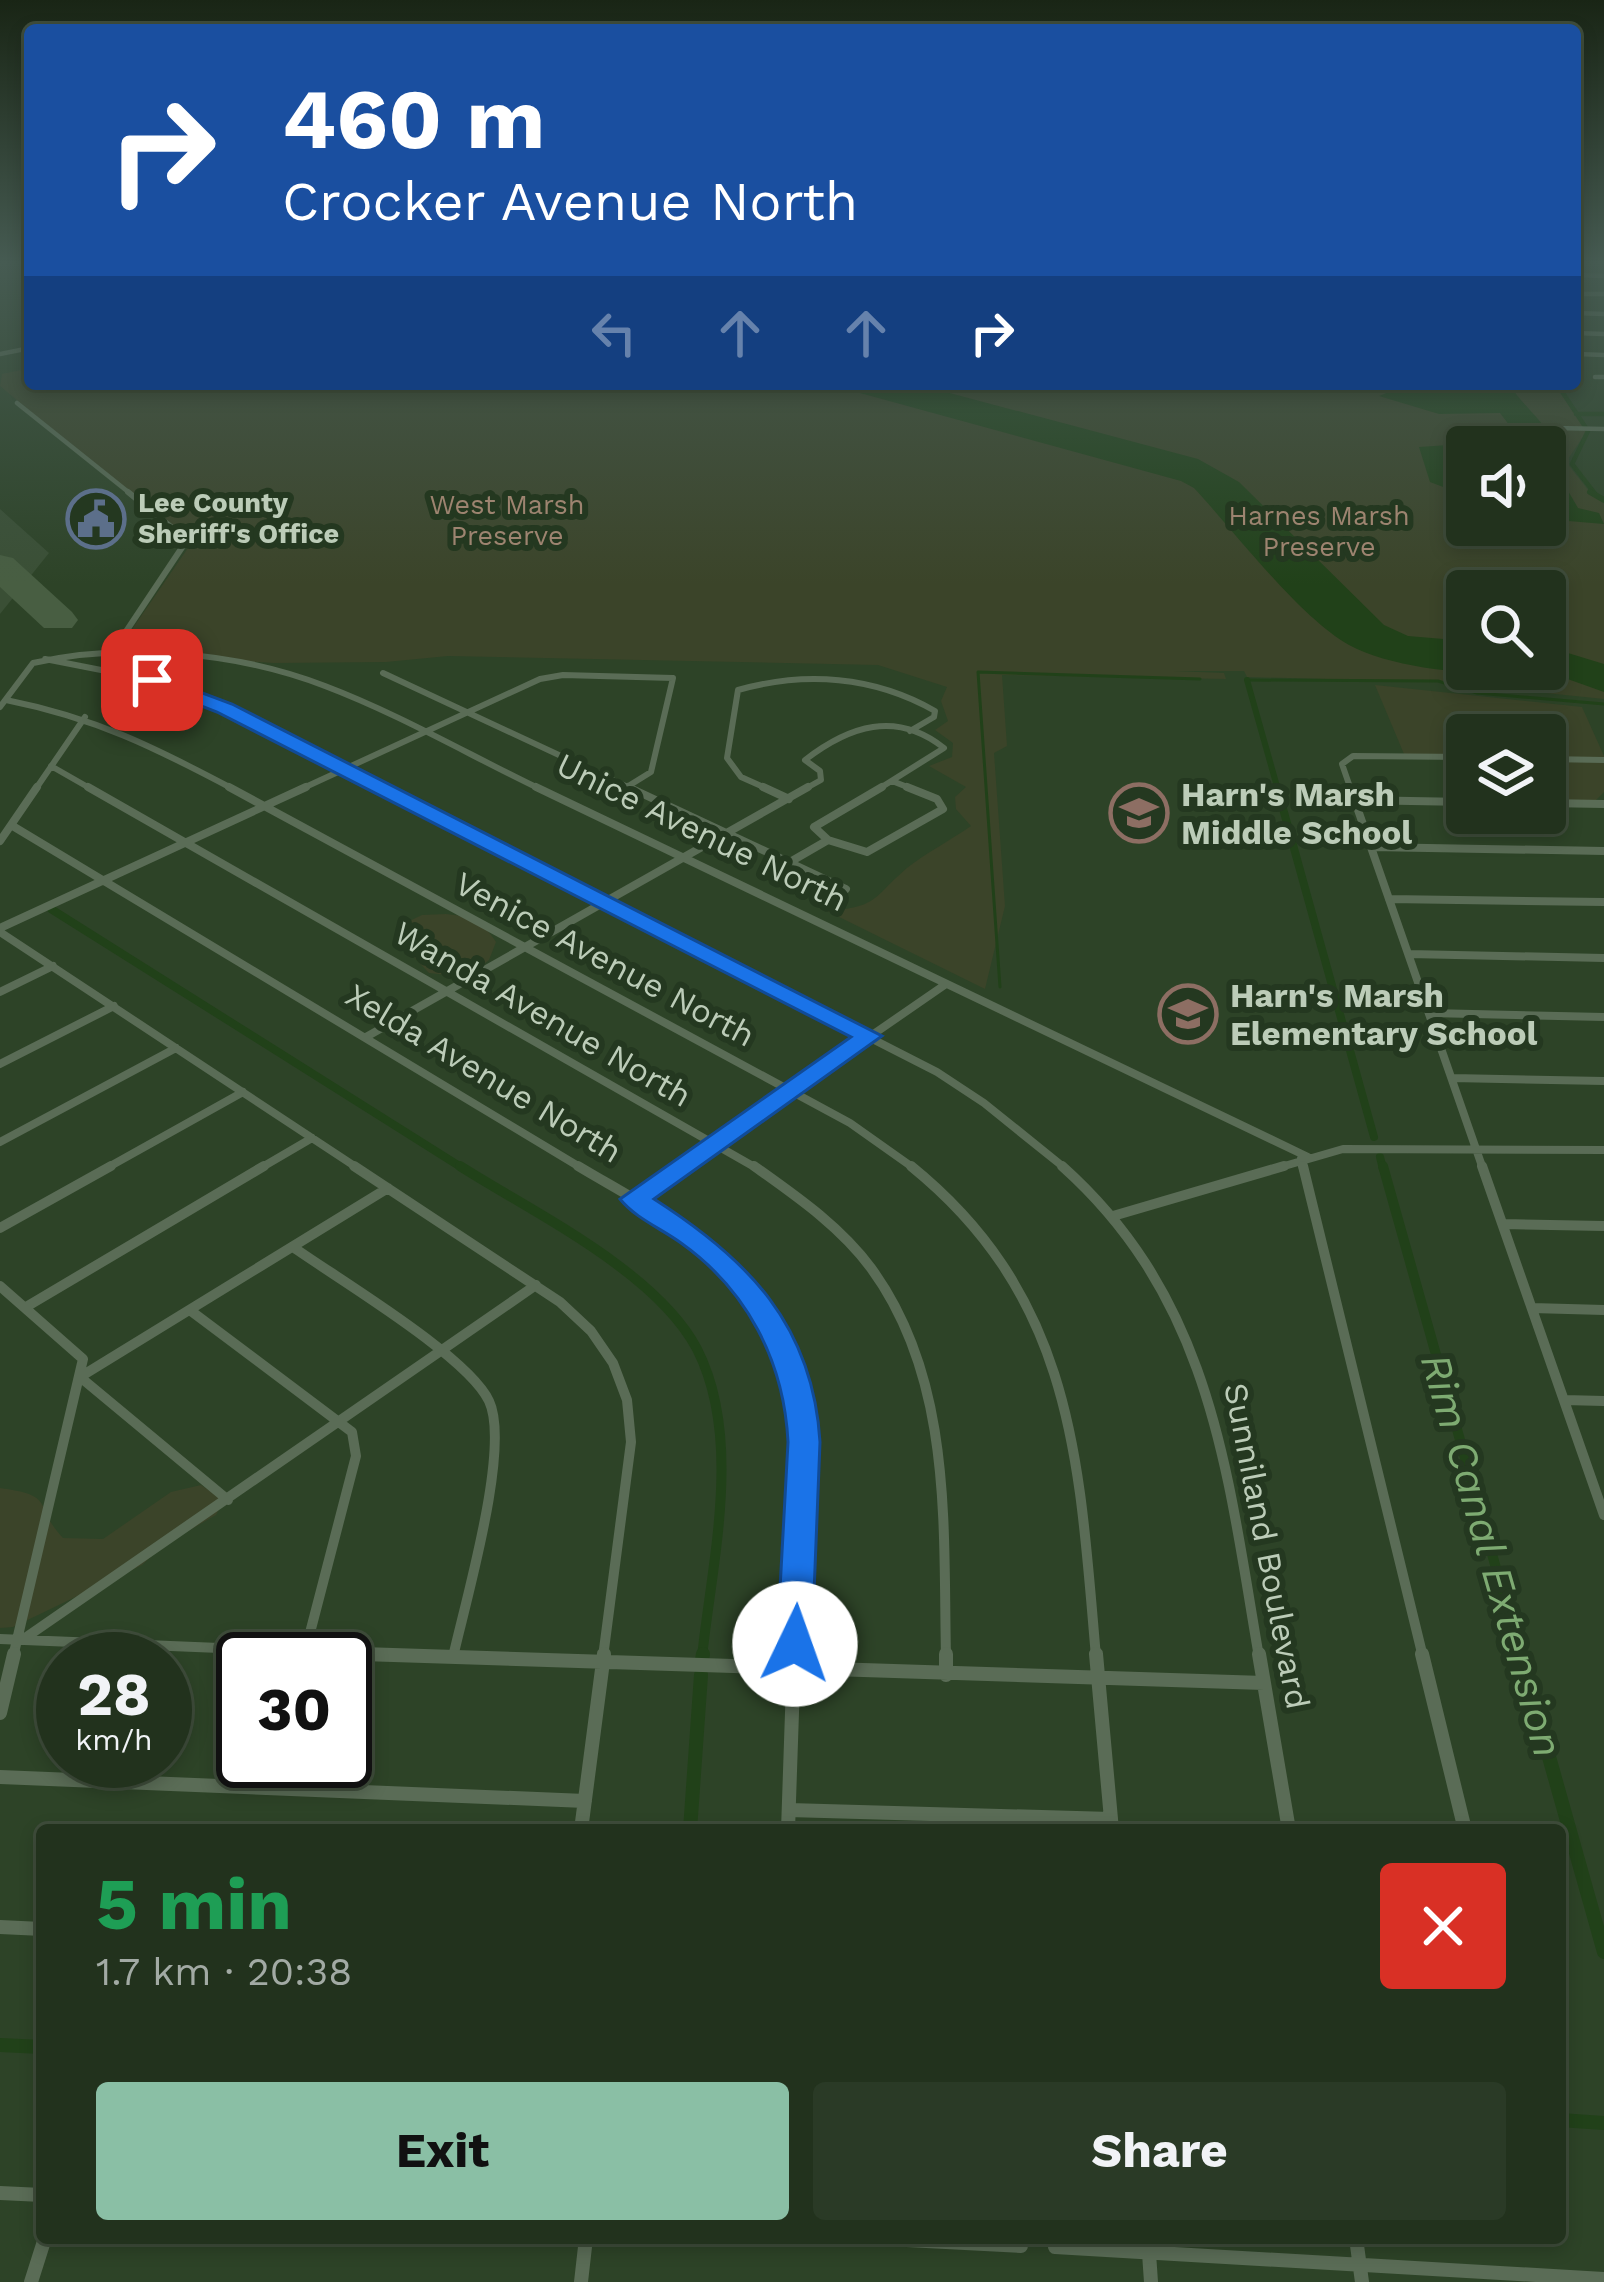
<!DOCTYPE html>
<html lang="en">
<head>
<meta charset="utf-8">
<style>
  body { margin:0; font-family:"Work Sans",sans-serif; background:#2a3a26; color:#f1f3f6; height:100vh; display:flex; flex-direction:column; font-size:45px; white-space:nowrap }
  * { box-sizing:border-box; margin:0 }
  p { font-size:39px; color:#a2aaa4 }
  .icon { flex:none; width:66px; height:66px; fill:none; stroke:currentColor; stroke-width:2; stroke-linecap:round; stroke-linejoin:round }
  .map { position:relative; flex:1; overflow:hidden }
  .details { position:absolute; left:36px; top:1824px; width:1530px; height:420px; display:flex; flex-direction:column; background:#22321d; border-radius:12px; box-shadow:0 6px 18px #0003,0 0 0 3px #3f4d3b }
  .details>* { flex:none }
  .hud { position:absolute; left:24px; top:24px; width:1557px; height:366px; border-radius:12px; box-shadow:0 6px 18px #0003,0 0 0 3px #3f4d3b; background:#1a4fa0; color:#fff; overflow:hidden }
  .tools { position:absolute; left:1446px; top:426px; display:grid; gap:24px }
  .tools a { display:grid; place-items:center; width:120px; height:120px; border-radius:12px; background:#22321d; box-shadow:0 6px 18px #0003,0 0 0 3px #3f4d3b; font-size:60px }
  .speed { position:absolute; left:36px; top:1632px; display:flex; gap:24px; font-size:60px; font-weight:700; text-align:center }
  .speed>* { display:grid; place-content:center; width:156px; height:156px; border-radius:50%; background:#22321d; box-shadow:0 6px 18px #0003,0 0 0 3px #3f4d3b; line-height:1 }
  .speed small { font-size:30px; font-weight:400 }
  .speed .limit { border:6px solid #111; border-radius:18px; background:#fff; color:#111 }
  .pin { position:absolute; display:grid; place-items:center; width:102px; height:102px; color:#fff; margin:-51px; border-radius:24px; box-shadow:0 6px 18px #0006 }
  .me { position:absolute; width:132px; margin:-66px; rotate:3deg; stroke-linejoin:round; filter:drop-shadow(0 0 9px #0008) }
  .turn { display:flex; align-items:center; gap:42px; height:252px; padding:0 60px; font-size:54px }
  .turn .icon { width:156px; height:156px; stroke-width:2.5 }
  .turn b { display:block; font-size:84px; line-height:102px }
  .lanes { display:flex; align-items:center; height:114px; padding:0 60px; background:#0003; justify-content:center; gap:60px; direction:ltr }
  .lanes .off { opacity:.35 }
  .round { display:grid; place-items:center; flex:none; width:126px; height:126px; border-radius:12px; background:#2a3a26 }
  .headline { display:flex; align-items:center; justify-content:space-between; height:204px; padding:0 60px }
  h1 { font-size:72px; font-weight:700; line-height:90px; color:#1e9e55 }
  .primary-button { display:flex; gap:24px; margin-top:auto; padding:24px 60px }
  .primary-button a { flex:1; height:138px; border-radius:12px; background:#8abfa5; color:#111; font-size:48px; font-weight:700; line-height:138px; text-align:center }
  .primary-button a+a { background:#2a3a26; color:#f1f3f6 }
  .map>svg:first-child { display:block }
  .airport { fill:#3a4f35 }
  .green { fill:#3b4429; fill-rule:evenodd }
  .water { fill:#214119 }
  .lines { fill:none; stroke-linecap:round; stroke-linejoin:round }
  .stream { stroke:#214119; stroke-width:3 }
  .canal-far4 { stroke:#214119; stroke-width:4.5 }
  .canal-far3 { stroke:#214119; stroke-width:6 }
  .canal-far2 { stroke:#214119; stroke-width:8 }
  .canal-far1 { stroke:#214119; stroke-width:10 }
  .canal { stroke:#214119; stroke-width:14 }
  .runway { fill:#485e42; fill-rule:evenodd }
  .street-far4 { stroke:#5a6c56; stroke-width:4.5 }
  .street-far3 { stroke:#5a6c56; stroke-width:6 }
  .street-far2 { stroke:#5a6c56; stroke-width:8 }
  .street-far1 { stroke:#5a6c56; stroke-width:10 }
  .street { stroke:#5a6c56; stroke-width:14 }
  .route { fill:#1a73e8; stroke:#114b97; stroke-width:3 }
  .labels { text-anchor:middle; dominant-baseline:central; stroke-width:12; stroke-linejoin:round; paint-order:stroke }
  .far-poi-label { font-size:27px; font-weight:bold; fill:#bcccb8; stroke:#243820; text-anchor:start }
  .far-park-label { font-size:27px; fill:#9d8470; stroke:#243820 }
  .poi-label { font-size:33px; font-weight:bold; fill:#bcccb8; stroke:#243820; text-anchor:start }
  .street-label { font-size:33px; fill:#bcccb8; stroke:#243820 }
  .near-water-label { font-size:42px; font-style:italic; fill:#7eab72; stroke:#243820 }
</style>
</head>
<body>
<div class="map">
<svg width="1604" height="2282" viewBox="0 0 1604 2282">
  <rect width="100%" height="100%" fill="#2d4327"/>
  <!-- airport -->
  <path class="airport" d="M0,509L49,553L0,614Z"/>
  <!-- green -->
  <path class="green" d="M30,368V384H1557L1587,431L1566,462L1589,491L1604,502V699L1438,682L1247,677L1244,671H1174L1224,673L1226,679L1002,675L1007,746L994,753L1005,906L985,989L827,911C879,907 872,898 907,868C926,853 951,840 971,826L956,809L955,797L966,787L929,766L952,757L953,743L935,730L948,721L941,701L947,687L878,665L448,656L386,662L274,663L115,654L190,545L0,386L2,374ZM1467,447H1545V525H1467ZM1467,591H1545V669H1467Z
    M1375,685L1582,707L1604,756V792L1591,805H1567L1545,759V735H1467V755L1404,754Z
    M446,914C468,916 484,922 496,942L489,960L467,977L429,973L401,944L403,924L422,915Z
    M201,1485L224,1500L216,1515L162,1546L142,1565L13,1627L0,1628V1488C58,1496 32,1505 63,1538L103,1539L171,1492Z"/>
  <!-- water -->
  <path class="water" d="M827,384H916L1198,459L1239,482L1384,625L1408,636L1467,641V669H1501L1502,674C1459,674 1387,666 1349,645C1299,617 1235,532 1194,488L1181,481Z
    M1409,384H1509C1523,406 1541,418 1554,441L1546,453L1578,508L1599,513L1604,524L1545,519V447H1467V496L1430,482L1419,447L1508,441L1516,434L1500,413L1439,414L1379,396Z
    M1545,646L1604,664V692L1562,677H1508L1507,669H1545Z"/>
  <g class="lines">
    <!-- stream -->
    <path class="stream" d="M1247,680L1438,681L1477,693L1604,704
      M1000,987L978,672L1200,679"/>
    <!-- canal-far4 -->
    <path class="canal-far4" d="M1557,384L1588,431L1572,464L1596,495
      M1576,414H1604"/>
    <!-- canal-far3 -->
    <path class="canal-far3" d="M1590,492L1604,500
      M1247,680L1278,790"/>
    <!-- canal-far2 -->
    <path class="canal-far2" d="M1277,787L1374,1137
      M51,909L464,1169
      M1380,1157L1383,1169"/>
    <!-- canal-far1 -->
    <path class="canal-far1" d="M460,1166C532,1212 656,1271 697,1349C743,1439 712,1561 702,1657
      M1383,1166L1521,1657"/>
    <!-- canal -->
    <path class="canal" d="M1520,1654L1604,1952
      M702,1660L703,1654
      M690,1830L701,1675
      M0,2045L42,2047
      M1560,2120L1604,2123"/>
    <!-- runway -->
    <path class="runway" d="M0,555L13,558L72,612L78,620L72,628H44L0,587Z"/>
    <!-- street-far4 -->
    <path class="street-far4" d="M1575,275L1604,276
      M1575,294H1604
      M1575,313L1604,314
      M1575,333L1604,334
      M0,354L30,348
      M1577,354L1604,355
      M1595,377H1604
      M17,403L132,495
      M1555,428L1604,429"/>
    <!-- street-far3 -->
    <path class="street-far3" d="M111,654L187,540L128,492
      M45,659L152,680L224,708L385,790
      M383,673L634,790
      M6,700C96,718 154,747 235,790
      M0,707L33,663C125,642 237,652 325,686C399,714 471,756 542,790
      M1545,759L1604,760
      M51,766L93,790
      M892,781L915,790
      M630,785L651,772L673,678
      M35,790L85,717
      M299,790L540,679L563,675L673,678
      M770,790L741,777L727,758L738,690C805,671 874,676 935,711L934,717L910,731
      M803,790L821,780L820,771L805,760C849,726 896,710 944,748L877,790
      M1351,790L1342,764L1353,756L1467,757"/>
    <!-- street-far2 -->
    <path class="street-far2" d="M88,787L758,1169
      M229,787L850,1123L915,1169
      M379,787L937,1072L984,1103L1066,1169
      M536,787L1308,1157
      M628,787L846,889
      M763,787L789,799
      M1350,787L1483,1169
      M1355,800L1467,802
      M1545,803L1604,804
      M11,825L583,1169
      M828,840L867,852L943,809L937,799L907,787
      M0,841L37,787
      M1372,847L1604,851
      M790,862L828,840L814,827L882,787
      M1389,899L1604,902
      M0,928L306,787
      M0,932L359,1169
      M1409,954L1604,958
      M0,992L53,966
      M1430,1013L1604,1017
      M366,1037L808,787
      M0,1064L114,1006
      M1452,1078L1604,1081
      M0,1142L176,1048
      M1301,1159L1303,1169
      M105,1169L243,1092
      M259,1169L312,1138
      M678,1169L946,984
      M1274,1169L1343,1149L1604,1150"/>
    <!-- street-far1 -->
    <path class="street-far1" d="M354,1166L560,1302L591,1331L613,1363L627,1400L631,1442L603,1657
      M578,1166C618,1190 659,1211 695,1240C839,1353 799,1496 794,1657
      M754,1166C796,1196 840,1226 871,1268C953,1380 943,1525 946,1657
      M911,1166C1075,1299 1079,1462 1096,1657
      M1062,1166C1212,1300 1227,1471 1259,1657
      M1303,1166L1423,1657
      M1482,1166L1604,1515
      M635,1199L683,1166
      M1113,1216L1284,1166
      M1503,1224L1604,1226
      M0,1228L111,1166
      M293,1247C338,1279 468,1356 489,1401C511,1447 465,1603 453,1657
      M0,1286L83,1359L13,1657
      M26,1307L264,1166
      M1532,1308L1604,1310
      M191,1311L352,1432L356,1456L305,1652
      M1564,1400L1604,1401
      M228,1500L80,1377L388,1188
      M25,1638L536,1285
      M0,1639L436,1657"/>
    <!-- street -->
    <path class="street" d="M362,1654L1264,1683
      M946,1654V1675
      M1096,1654L1112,1830
      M1259,1654L1289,1830
      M1422,1654L1465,1830
      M0,1713L14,1654
      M0,1777L585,1801
      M789,1810L1111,1819
      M581,1830L604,1654
      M788,1830L794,1654
      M0,1927L42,1929
      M0,2193L42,2195
      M868,2238L1021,2246
      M1356,2238L1362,2282
      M1055,2247L1604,2279
      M1149,2253L1151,2282
      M31,2282L45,2238
      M581,2282L586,2238"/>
  </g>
  <!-- sky -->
  <linearGradient id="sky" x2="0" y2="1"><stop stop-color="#192515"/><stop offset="0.45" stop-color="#465b52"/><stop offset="1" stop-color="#465b52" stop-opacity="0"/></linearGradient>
  <rect width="1604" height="584" fill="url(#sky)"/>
  <!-- route -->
  <path class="route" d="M152,674L232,704L882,1036L654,1199C748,1259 813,1325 820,1442L812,1644L807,1654L795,1658L782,1654L777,1644L788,1442C784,1361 747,1290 681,1243C662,1229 635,1218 620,1199L851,1037L217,712L145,684V676Z"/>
  <!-- icons -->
  <defs>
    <g id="civic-ring" transform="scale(3)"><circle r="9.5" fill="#243820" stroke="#5c6f8a" stroke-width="1.5"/><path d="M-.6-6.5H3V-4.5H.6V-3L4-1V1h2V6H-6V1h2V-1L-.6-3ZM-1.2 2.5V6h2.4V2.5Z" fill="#5c6f8a"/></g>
    <g id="school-ring" transform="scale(3)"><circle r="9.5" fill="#243820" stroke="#8d6e63" stroke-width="1.5"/><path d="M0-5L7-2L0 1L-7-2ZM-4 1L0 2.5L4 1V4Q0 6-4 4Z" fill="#8d6e63"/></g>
  </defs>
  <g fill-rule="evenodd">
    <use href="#civic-ring" x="96" y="519"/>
    <use href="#school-ring" x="1139" y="813"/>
    <use href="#school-ring" x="1188" y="1014"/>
  </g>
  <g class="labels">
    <!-- far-poi labels -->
    <g class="far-poi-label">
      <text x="138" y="503">Lee County<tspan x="138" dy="31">Sheriff's Office</tspan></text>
    </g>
    <!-- far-park labels -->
    <g class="far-park-label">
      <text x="507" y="505">West Marsh<tspan x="507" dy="31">Preserve</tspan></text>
      <text x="1319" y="516">Harnes Marsh<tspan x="1319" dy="31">Preserve</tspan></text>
    </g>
    <!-- poi labels -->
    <g class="poi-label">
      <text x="1181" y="794">Harn's Marsh<tspan x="1181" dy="38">Middle School</tspan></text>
      <text x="1230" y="995">Harn's Marsh<tspan x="1230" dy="38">Elementary School</tspan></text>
    </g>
    <!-- street labels -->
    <g class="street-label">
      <text transform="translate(702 832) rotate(26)">Unice Avenue North</text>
      <text transform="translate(605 959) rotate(28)">Venice Avenue North</text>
      <text transform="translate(543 1014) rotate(30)">Wanda Avenue North</text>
      <text transform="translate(484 1073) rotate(31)">Xelda Avenue North</text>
      <text transform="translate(1267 1546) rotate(79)">Sunniland Boulevard</text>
    </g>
    <!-- near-water labels -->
    <g class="near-water-label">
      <text transform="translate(1492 1555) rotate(74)">Rim Canal Extension</text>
    </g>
  </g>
</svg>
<div class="tools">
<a><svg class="icon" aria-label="sound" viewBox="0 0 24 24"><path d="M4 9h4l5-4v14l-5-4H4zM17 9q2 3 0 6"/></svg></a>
<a><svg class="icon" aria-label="search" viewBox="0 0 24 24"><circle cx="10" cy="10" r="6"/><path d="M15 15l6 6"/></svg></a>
<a><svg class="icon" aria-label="layers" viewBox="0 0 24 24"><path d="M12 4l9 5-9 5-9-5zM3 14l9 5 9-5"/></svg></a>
</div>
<div class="speed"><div>28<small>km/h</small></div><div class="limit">30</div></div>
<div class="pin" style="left:152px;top:680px;background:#d93025"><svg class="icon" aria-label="arrive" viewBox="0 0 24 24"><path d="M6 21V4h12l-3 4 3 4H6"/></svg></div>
<svg class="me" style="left:795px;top:1644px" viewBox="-20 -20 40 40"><circle r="19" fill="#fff"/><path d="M0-13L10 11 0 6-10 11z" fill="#1a73e8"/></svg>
<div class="hud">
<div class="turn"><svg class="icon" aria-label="right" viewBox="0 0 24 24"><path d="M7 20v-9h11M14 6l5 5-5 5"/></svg><div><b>460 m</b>Crocker Avenue North</div></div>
<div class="lanes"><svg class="icon off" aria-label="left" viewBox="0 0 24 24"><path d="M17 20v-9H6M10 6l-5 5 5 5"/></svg><svg class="icon off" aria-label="ahead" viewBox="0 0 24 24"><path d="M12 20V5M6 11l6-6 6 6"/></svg><svg class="icon off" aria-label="ahead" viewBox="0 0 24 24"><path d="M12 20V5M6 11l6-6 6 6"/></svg><svg class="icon" aria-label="right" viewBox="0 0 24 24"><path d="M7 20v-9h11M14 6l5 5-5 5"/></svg></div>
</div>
<section class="details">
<div class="headline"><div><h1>5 min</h1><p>1.7 km · 20:38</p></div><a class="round" style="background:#d93025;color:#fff"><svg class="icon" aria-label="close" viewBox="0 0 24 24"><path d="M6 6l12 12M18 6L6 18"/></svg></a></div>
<div class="primary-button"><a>Exit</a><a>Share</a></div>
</section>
</div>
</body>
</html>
